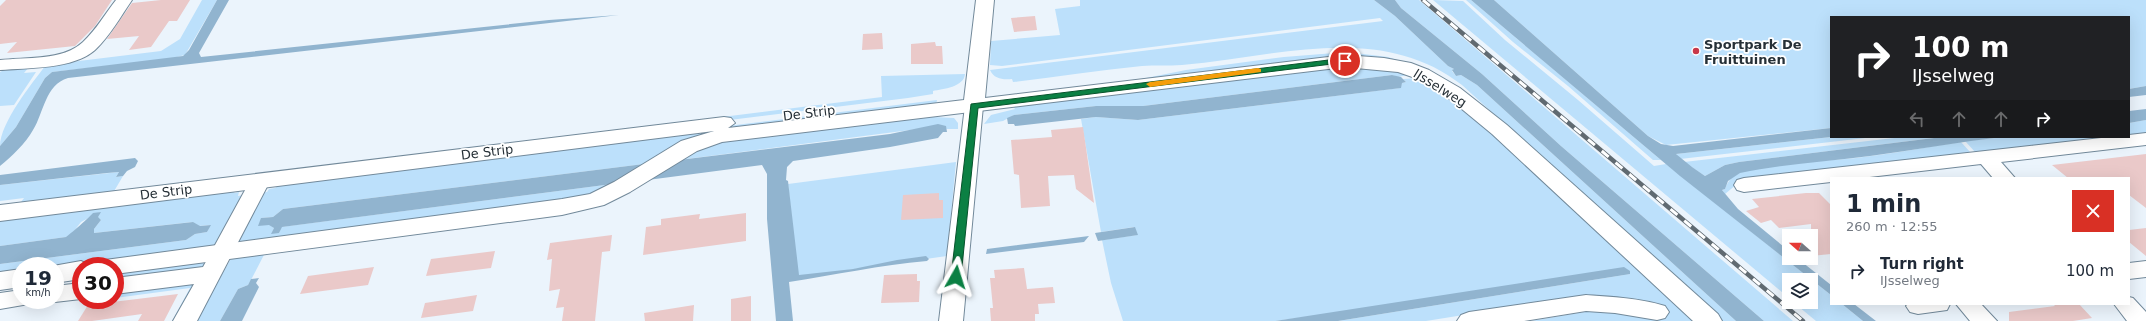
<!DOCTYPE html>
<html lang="en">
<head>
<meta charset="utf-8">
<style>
  body { margin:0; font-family:"DejaVu Sans",sans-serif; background:#f2f2f3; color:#1f2937; height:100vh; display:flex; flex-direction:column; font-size:15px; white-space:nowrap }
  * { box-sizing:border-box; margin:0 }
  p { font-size:13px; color:#747a83 }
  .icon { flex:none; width:22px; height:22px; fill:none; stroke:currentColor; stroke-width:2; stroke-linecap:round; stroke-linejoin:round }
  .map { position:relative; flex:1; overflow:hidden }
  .drawer { position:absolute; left:1830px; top:177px; width:300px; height:128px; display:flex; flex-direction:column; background:#fff; border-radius:0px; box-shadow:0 4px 16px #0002 }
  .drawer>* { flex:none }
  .hud { position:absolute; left:1830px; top:16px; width:300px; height:122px; border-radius:0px; box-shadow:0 4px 16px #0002; background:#202124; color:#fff; overflow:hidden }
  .needle { width:26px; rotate:291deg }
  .buttons { position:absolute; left:1782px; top:229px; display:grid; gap:8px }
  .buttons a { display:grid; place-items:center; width:36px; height:36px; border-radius:0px; background:#fff; box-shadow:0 4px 16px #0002; font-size:20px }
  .speed { position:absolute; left:12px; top:257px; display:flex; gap:8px; font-size:20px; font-weight:700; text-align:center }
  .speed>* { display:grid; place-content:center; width:52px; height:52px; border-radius:50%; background:#fff; box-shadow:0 4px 16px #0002; line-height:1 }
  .speed small { font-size:10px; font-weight:400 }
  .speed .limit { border:6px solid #d22; background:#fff; color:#111 }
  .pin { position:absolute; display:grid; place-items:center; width:34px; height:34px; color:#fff; margin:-17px; border:2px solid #fff; border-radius:50%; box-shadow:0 1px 4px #0007 }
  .me { position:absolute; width:44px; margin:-22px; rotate:6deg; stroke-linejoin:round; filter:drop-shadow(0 0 3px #0008) }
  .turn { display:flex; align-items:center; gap:14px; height:84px; padding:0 16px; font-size:18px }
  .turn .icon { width:52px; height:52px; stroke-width:2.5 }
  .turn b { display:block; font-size:28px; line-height:34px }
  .lanes { display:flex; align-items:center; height:38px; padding:0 16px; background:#0003; justify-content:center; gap:20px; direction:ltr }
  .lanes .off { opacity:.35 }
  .round { display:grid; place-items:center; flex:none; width:42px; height:42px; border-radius:0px; background:#f2f2f3 }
  .summary { display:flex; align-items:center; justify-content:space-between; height:68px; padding:0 16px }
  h1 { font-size:24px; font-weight:800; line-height:30px }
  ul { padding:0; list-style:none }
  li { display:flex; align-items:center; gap:12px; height:52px; padding:0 16px }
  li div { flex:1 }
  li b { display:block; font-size:15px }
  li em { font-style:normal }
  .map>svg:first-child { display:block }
  .green { fill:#bce0fb }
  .water { fill:#91b4cf }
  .building { fill:#eac9c9 }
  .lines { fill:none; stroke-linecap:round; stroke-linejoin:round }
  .street-casing { stroke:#72899a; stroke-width:2 }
  .secondary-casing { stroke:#72899a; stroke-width:2 }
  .street { fill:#fff; fill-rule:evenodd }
  .secondary { fill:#fff; fill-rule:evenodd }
  .rail-casing { stroke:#606a71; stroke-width:4.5 }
  .rail { stroke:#fff; stroke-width:3; stroke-dasharray:9; stroke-linecap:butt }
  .route { fill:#0b8043; stroke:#07532c }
  .slow { fill:#f59e0b }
  .poi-dot { fill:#c83749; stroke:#fff; stroke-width:1.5 }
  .labels { text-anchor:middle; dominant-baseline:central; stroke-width:3.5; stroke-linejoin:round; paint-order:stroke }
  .poi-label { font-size:13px; font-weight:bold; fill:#263037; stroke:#fff; text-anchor:start }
  .street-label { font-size:13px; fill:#263037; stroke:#fff }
</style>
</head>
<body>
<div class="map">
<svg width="2146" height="321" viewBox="0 0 2146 321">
  <rect width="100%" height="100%" fill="#ebf4fc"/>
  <!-- green -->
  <path class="green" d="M202,0H217L185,55L169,59L52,72L45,78L16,127L0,146C0,123 32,83 46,65L161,51L180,39Z
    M1080,0H1374L1395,16L1448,66L1454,69L1452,71L1456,76L1461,75L1477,85L1736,321H1720L1462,85C1380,21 1276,57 1182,65C1168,66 1155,65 1142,66C1099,70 1056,77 1013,82L1012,79C1003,80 994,79 990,70L1383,21L1380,18L1002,66L990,65L991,41L1060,35L1055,9L1080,6Z
    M1395,0H1419L1793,321H1764L1561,146L1482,74L1401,8Z
    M1433,0L1463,1L1505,40L1578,100L1654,166L1666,164L1831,295V304H1842L1863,321H1816L1793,302H1811V280H1789V298Z
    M1466,0H1471L1483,10L1661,160H1653L1568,86L1513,42Z
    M1494,0H2146V86L2129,89V17H1831V128L1666,145L1648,136Z
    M1347,52L1388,57L1409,64L1392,62L1012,95L1141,79L1186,70L1284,57Z
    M1345,63L1412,74L1398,77L1392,75L1143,106H1096L1014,115L1003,121L984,124L991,115L1015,109L1013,106Z
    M30,66L24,73L36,72L14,105L0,106V72L2,71H0V67Z
    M965,74C964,87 943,89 933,91V94L908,98L219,183L59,200L21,202L24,198L0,201V185L119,172L116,177L123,176L113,193L882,97L881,76Z
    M1420,78L1433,84L1478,120L1697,321H1531L1584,312L1605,311L1659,320L1662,307L1575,297L1426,321H1338L1630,274L1275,321H1123L1111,283L1102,240L1137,235L1134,227L1101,232L1081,119L1096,117L1138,120L1400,88L1402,83L1406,82L1403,79Z
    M937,100L936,105L719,132L652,163L283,209L273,217L261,218L274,228L272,233H279L281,227L620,183L600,194L235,247L261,193L267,192L269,189L275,188L284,181Z
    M933,114L934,117L954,118L958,123V129H947L941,126L671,161L703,144Z
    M2146,120V134L2129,136V123Z
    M1831,137H1874L1680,159L1676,154Z
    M1903,137H1942L1739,162L1725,165L1705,176L1684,162Z
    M2004,137H2116L1976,153L1965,141Z
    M1961,142L1971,153L1743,179L1725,194L1722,190L1725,189C1728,181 1732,175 1741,172C1778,161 1818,162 1856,158C1891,154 1926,147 1961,142Z
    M956,162L947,256L798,277L788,184Z
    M236,190L234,193L239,192L238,196L244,195L217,249L88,266H21V275L0,278V264L186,240L195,234L207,232L210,225L199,226L192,222L94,233V229L101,220L97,217L100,212L81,222L71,235L66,237L0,246V216Z
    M267,249L252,278L248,285L238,289L220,321H195L232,257Z
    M212,256L207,267L115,280V269Z
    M202,279L178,321H172L190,288L115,298V290Z"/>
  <!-- water -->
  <path class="water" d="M217,0H229L199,53L201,57L549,20L619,15L68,78C45,85 44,112 33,130C25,144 12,156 0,166V146L16,127L45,78L52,72L183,56L189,50Z
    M1374,0H1395L1401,8L1482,74L1561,146L1764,321H1736L1477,85L1461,75L1456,76L1452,70L1454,69L1448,66L1395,16Z
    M1471,0H1494L1648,136L1661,144L1673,146L1831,128V137L1676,154L1692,167L1705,176L1725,165L1739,162L1942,137H2002C1958,142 1914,150 1870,156C1826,162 1783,164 1740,173L1728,181L1725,189L1722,190L1738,209L1789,251V258H1797L1831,285V295L1680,176Z
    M1392,75L1401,77L1406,82L1402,83L1401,88L1138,120L1096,117L1015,126L1014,124H1008L1007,118L1014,115L1096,106H1143Z
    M2146,86V95L2129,97V89Z
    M2146,109V120L2129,123V111Z
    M938,124L946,126L947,132H943L938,138L890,147L793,161L787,167L786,180L788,181L799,275L853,269L897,260L926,256L929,259L927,261C880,265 835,275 789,282L793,321H776L767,219V174L762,165L640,181L671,161L890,134Z
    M135,158L138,161L135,167L127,171L123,176L116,177L119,172L107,173L0,185V175Z
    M652,163L620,183L282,227L279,233L271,234L274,228L269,225L258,226L261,218L273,217L283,209Z
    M101,212L98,217L101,220L94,229V233L193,222L200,226L211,225L207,232L195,234L186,240L0,264V246L66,237C68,236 92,215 93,213Z
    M1135,227L1138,235L1098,241L1095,233Z
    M1089,236L1084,242L986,254L987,249Z
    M1624,267L1630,271V274L1338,321H1275Z
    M259,278L256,283L259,287L242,321H220L238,289L248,285L251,279Z
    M1842,304H1854L1876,321H1863Z"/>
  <!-- building -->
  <path class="building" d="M6,0H112L95,26L75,46L7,53L17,42L0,44V6Z
    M161,0H190L177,21H169L151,47L129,50L139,36L107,39L132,3Z
    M1035,16L1037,30L1014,32L1011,18Z
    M882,33L883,49L862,50L863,34Z
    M935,42L936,46H942L943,64H911V44Z
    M1083,127L1094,203L1076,189L1074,175L1048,176L1050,206L1021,208L1019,175L1014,174L1011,140L1052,137L1051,130Z
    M2146,154V208L2129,195V178H2068L2052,165Z
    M939,193V200H943V218L901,220L903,195Z
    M1806,193H1819L1831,205V254L1811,256V224L1779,228L1771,220L1761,223L1746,211L1759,207L1752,199Z
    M746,213V241L643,255L646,227L661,225V219L700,214L699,219Z
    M2146,228V256L2129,242V230Z
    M612,235L610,251L602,252L595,321H562L564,307L556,308L560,289L549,291L552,259L547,260L550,243Z
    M495,251L491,268L426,276L431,259Z
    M374,267L368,285L300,294L308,276Z
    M1024,268L1027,289L1053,287L1055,303L1038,304L1039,314H1035V321H991L990,308H993L990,278H995L994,270Z
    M917,274V281H920L919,302L881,303L884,275Z
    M178,294L164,321H138L142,314L92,321H78L88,305Z
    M477,295L473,311L421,318L425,303Z
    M751,296V321H731V299Z
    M2053,304H2079L2092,318L2073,321H2009V312L2055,306Z
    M694,305L693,321H645L644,313Z"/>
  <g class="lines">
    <!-- street casing -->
    <g class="street-casing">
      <path id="street" d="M116,0H132C121,16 110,36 95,50C74,69 28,68 0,70V60C26,57 63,61 83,42C96,30 105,14 116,0Z
        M974,100L981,102L983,106L963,321H939L965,106L967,102Z
        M2146,133V145L2001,162L2015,178H1993L1981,164L1861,178H1831V182L1744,192L1737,190L1734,185L1737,180L1744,178L2110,137H2129V135Z
        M260,174L267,176L270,181L197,321H173L194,284L115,294V278L203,267L250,181L253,176Z
        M2146,261V277L2129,279V263Z
        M81,283V299L55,302L48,300H55V286Z
        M21,290V300H31L29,304L0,309V293Z
        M1586,295C1612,297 1640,298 1665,306L1669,312L1665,318L1657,320L1615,313L1586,311L1524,321H1457L1461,315L1469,312Z
        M2129,297L2133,298L2146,312V321H2127L2114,304H2129Z
        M1908,304H1950L1947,310L1918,314L1910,312L1906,306Z
        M1956,304H1981L1997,321H1970Z"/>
    </g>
    <!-- secondary casing -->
    <g class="secondary-casing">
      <path id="secondary" d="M976,0H994L985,98L1345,55L1384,58L1411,63L1429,70L1460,88L1507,125L1718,314L1722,321H1693L1492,134L1446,96L1415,78L1398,72L1345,67L722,142L697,151L630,192L604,205L562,215L115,274V266H102L105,260L562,199L590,194L614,182L681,141L714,131L0,221V205L724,117L731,118L735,123L728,128L964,100Z
        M81,261L91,266H81V279L55,283V266H53Z
        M21,269V287L0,290V272Z"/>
    </g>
    <!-- street -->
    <use href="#street" class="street"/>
    <!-- secondary -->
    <use href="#secondary" class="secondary"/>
    <!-- rail casing -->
    <g class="rail-casing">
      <path id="rail" d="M1423,0L1803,321"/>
    </g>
    <!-- rail -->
    <use href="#rail" class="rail"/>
  </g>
  <!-- route -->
  <path class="route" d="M1345,58L1348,59V62L978,108L961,277L956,281L951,277L971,104Z"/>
  <!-- slow -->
  <path class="slow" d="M1258,68L1261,69V72L1150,87L1146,84L1150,82Z"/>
  <!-- markers -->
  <circle class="poi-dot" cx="1696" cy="51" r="4"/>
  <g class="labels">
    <!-- poi labels -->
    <g class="poi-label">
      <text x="1704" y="44">Sportpark De<tspan x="1704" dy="15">Fruittuinen</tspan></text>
    </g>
    <!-- street labels -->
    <g class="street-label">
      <text transform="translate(1440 88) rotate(32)">IJsselweg</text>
      <text transform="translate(809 113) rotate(-7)">De Strip</text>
      <text transform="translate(487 152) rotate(-7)">De Strip</text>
      <text transform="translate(166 192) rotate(-7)">De Strip</text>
    </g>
  </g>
</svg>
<div class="buttons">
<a><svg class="needle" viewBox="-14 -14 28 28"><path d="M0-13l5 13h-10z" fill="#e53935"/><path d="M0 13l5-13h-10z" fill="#747a83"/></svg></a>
<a><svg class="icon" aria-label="layers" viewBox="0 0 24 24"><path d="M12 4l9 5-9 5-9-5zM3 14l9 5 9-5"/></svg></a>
</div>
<div class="speed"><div>19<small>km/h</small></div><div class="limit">30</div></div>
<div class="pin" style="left:1345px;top:61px;background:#d93025"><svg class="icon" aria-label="arrive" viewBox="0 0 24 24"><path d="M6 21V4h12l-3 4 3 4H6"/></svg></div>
<svg class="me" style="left:956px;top:277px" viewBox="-20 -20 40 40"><path d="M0-17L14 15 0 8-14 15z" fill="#0b8043" stroke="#fff" stroke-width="4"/></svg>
<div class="hud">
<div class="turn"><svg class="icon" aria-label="right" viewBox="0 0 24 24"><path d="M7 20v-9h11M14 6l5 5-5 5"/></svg><div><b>100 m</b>IJsselweg</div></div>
<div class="lanes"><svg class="icon off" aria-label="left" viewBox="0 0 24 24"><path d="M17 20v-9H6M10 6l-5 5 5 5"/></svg><svg class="icon off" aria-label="ahead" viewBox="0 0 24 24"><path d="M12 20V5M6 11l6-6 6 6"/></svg><svg class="icon off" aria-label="ahead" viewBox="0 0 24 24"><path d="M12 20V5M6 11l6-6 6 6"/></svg><svg class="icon" aria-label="right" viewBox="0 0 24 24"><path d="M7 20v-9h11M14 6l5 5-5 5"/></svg></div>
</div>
<section class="drawer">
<div class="summary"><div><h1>1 min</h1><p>260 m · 12:55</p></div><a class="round" style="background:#d93025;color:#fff"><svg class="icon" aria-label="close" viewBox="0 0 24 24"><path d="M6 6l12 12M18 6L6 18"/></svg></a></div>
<ul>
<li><svg class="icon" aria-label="right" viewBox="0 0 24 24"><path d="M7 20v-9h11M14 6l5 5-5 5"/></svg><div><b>Turn right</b><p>IJsselweg</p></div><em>100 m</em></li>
</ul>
</section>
</div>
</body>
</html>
